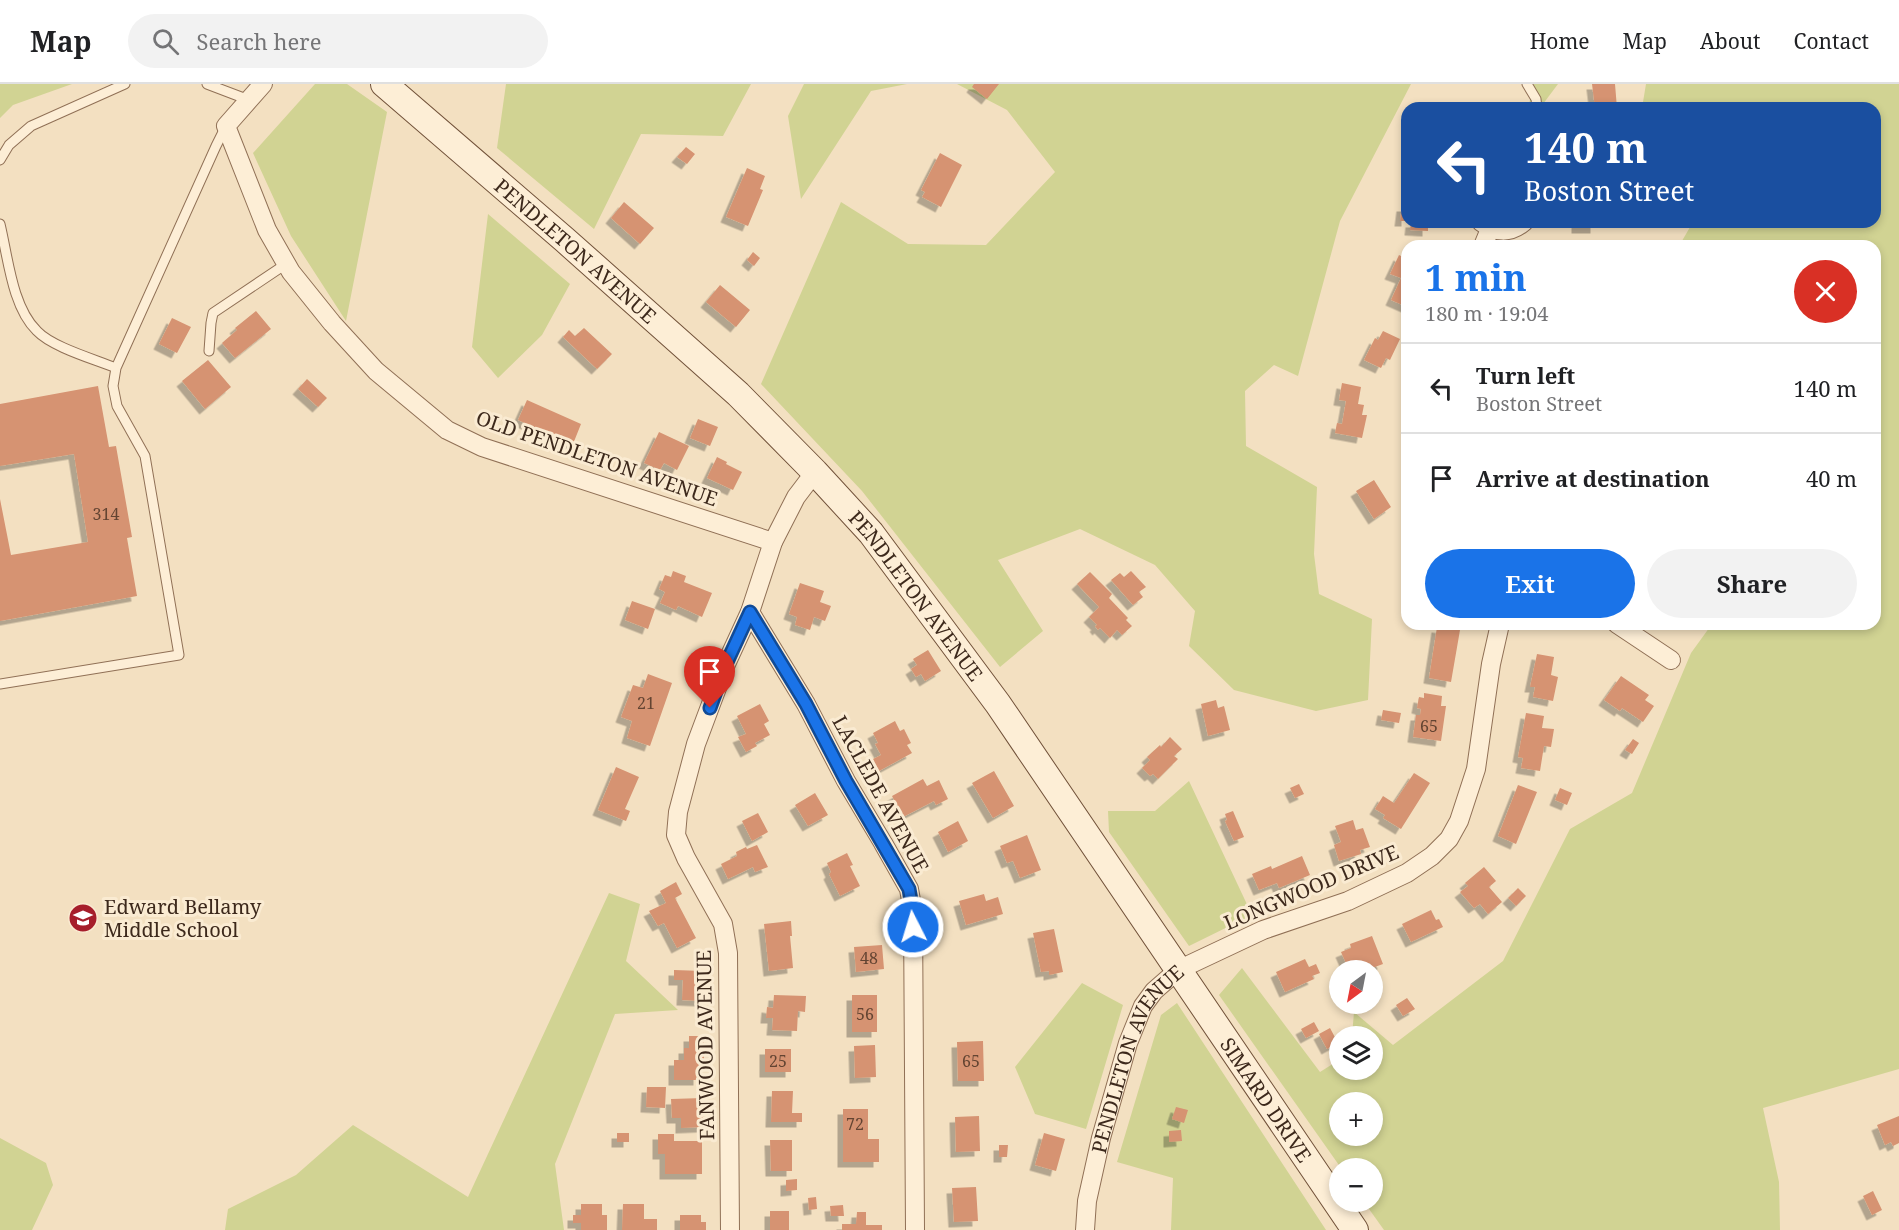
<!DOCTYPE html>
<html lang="en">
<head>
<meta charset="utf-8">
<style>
  body { margin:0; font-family:"Noto Serif",serif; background:#f2f2f2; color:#202124; height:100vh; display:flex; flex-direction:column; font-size:22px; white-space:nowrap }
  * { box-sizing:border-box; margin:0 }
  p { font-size:20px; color:#757577 }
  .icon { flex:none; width:33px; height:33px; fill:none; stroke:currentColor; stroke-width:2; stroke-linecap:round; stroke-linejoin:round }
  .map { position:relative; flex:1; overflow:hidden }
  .sheet { position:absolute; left:1401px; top:156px; width:480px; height:390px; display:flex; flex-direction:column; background:#fff; border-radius:18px; box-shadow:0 3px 9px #0003 }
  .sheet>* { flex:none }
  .guide { position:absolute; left:1401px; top:18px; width:480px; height:126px; border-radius:18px; box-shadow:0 3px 9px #0003; background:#1a4fa0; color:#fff; overflow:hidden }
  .needle { width:39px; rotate:212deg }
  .controls { position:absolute; left:1329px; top:876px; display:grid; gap:12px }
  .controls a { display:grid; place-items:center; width:54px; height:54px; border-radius:50%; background:#fff; box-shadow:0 3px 9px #0003; font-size:30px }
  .pin { position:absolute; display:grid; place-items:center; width:51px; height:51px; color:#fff; margin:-62px -26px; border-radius:50% 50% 50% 0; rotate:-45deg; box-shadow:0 0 6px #0007 }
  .pin .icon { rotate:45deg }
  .me { position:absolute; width:66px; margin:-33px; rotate:355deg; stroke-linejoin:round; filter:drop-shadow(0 0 4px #0008) }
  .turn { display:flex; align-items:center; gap:21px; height:126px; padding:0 24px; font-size:27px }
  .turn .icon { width:78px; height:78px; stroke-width:2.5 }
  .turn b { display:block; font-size:42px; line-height:51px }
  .round { display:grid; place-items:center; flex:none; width:63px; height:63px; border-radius:32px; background:#f2f2f2 }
  .headline { display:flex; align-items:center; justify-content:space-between; height:102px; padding:0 24px }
  h1 { font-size:36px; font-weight:700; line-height:45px; color:#1a73e8 }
  .primary-button { display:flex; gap:12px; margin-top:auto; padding:12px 24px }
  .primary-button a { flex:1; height:69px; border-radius:36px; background:#1a73e8; color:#fff; font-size:24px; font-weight:700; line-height:69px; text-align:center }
  .primary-button a+a { background:#f2f2f2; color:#202124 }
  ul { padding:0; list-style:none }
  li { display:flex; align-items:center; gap:18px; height:90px; padding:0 24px; border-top:2px solid #e0e0e0 }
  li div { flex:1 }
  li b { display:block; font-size:22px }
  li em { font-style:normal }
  header { display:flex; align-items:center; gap:36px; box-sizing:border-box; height:84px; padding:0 30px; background:#fff; border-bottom:2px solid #e0e0e0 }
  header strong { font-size:28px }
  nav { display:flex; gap:33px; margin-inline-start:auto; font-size:21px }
  .search { width:420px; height:54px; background:#f2f2f2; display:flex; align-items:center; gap:15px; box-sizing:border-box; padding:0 21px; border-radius:33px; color:#757577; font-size:22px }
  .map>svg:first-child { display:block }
  .green { fill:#d1d393; fill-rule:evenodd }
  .building { fill:#d69372; filter:url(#shadow) }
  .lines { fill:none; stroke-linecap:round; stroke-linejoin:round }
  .lane-casing { stroke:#907056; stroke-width:11 }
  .street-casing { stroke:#907056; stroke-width:20 }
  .secondary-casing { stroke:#715139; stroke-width:28 }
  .lane { stroke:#fdeed6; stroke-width:9 }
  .street { stroke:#fdeed6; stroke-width:18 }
  .secondary { stroke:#fdeed6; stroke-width:26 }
  .route-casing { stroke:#114b97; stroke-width:15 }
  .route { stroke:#1a73e8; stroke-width:10 }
  .labels { text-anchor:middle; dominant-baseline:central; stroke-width:6; stroke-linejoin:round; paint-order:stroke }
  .number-label { font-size:16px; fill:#634432 }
  .street-label { font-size:20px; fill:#3d291c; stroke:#faebd2 }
  .poi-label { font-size:20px; fill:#3d291c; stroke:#faebd2; text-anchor:start }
</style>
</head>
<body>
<header>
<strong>Map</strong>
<div class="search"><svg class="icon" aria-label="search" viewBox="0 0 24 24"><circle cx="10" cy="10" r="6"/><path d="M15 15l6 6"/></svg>Search here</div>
<nav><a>Home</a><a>Map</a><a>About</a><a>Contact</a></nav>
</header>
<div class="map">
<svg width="1899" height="1146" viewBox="0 0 1899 1146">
  <defs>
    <filter id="shadow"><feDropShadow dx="-5.5" dy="5.5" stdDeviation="0" flood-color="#0004"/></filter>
  </defs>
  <rect width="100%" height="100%" fill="#f3e0c1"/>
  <!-- green -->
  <path class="green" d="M0,0H72L13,21L0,34Z
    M315,0H347L387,28L346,237L291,152L253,69Z
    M506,0H751L723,52L641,50L594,145L497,64Z
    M804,0H907L871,7L801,115L788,32Z
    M957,0H1411L1340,137L1298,292L1274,281L1245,307L1246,362L1317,403L1314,470L1319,510L1372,535L1368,616L1316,627L1234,606L1189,562L1195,527L1155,481L1080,445L998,476L1043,547L1000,583L862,407L761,300L841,118L908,160L986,161L1055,88L1007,26Z
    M1534,0H1558L1540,24H1528Z
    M1646,0H1899V985L1763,1024L1779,1098L1780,1146H1384L1364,1118H1372V1084H1341L1219,911L1242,884L1320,988L1339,976L1340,986H1372V952H1352L1354,928L1393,961L1503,877L1570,745L1632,709L1691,569L1712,540H1875V162H1679L1693,138H1875V24H1642ZM1340,1018H1372V1052H1340Z
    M488,130L570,200L542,251L498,294L472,263Z
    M1189,697L1252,831L1189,862L1109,748L1108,727H1155Z
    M609,809L640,820L626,877L678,926L615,930L555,1080L564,1146H225L228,1125L296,1091L353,1041L468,1113Z
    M1082,899L1123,921L1086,1045L1035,1030L1015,983Z
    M1177,919L1326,1146H1171L1173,1094L1117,1078L1161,931Z
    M0,1054L46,1079L53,1101L32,1146H0Z"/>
  <!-- building -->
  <path class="building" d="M974,0H999L987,15L972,3Z
    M1592,0H1615L1617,24H1595Z
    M686,63L695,70L687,80L677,73Z
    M940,69L962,81L941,123L922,113L925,108L921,106Z
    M747,84L765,92L760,105L763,106L748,142L726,133Z
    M624,118L654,144L640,160L611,134Z
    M1402,122H1407V137H1400Z
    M1411,138H1428V147L1410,146Z
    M1577,138H1596V144H1577Z
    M753,168L760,174L754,182L747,176Z
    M1399,171L1407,175V223L1391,216L1401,194L1390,190Z
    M720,201L750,226L736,243L706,218Z
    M256,227L271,245L235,274L222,259L237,246L235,244Z
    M172,234L191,243L177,269L159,260Z
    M584,244L612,270L597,285L563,253L569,246L575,252Z
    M1383,247L1400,255L1390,276L1386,274L1381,284L1364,276L1375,254L1378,256Z
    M208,276L231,303L205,325L182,297Z
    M307,295L327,314L318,323L298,305Z
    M1342,299L1361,303L1358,320L1364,321L1362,331H1367L1362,354L1335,349L1337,339L1342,340L1346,317L1339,316Z
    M98,302L109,363L116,362L132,453L127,454L137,512L0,537V415L11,471L88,458L74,370L0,382V320Z
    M527,316L581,340L573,360L518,336Z
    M698,335L718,343L710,362L690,354Z
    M659,348L689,362L677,386L664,379L660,386L644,379Z
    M717,373L727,378L726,380L742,388L733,406L707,394Z
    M1374,396L1391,423L1374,435L1356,407Z
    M673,487L686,492L684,498L712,509L702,533L678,522L676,526L660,519L665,508L659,505L665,491L671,493Z
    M1131,487L1146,503L1139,508L1143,513L1133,521L1111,496L1120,489L1124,493Z
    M1090,488L1112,510L1109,514L1128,534L1126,536L1132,542L1122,551L1117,546L1110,554L1100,544L1098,546L1095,542L1097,541L1089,533L1099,523L1077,500Z
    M800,499L824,507L820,518L831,522L825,537L814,533L810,546L795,541L797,533L789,530Z
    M632,517L655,525L648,545L625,536Z
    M1437,543L1460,546L1451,598L1429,594Z
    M928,566L941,587L925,597L921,590L916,593L911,585L917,581L913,575Z
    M1537,570L1554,573L1551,591L1558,593L1553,617L1533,613L1535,603H1530Z
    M648,590L672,599L650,662L627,654L632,637L621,633L633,601L643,604Z
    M1621,592L1649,611L1645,616L1654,622L1643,638L1622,624L1620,627L1604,616Z
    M1424,609L1442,612L1441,622H1446L1441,657L1413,653L1416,631H1420L1421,625L1417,624L1419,613L1424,614Z
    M1216,616L1218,624L1224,622L1230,646L1208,652L1201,620Z
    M760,620L769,637L764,640L770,651L755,659L757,662L746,668L738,653L746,650L737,632Z
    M1383,626L1401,629L1399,639L1381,636Z
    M1526,629L1544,632L1542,644L1554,645L1551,663L1544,662L1540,687L1521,684L1523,674L1518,673Z
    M895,637L900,647L904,645L911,659L907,661L912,669L879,687L873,675L881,671L875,660L878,659L873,649Z
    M1170,653L1182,665L1174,672L1178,675L1158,695L1153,690L1150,692L1142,684L1150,676L1147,673L1160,661L1161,663Z
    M1633,655L1639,659L1632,670L1625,666Z
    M616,683L639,693L625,725L630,727L626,737L598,726Z
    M994,687L1014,722L993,734L972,699Z
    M1414,689L1430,699L1401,745L1383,734L1385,731L1375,725L1383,712L1394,719Z
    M923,695L927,702L939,696L948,715L936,721L934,717L903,733L892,712Z
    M1299,700L1304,710L1295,714L1290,704Z
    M1518,701L1537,708L1516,760L1498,752Z
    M1560,704L1572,709L1567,721L1555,716Z
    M815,709L828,731L808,742L795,721Z
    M1233,727L1244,753L1234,757L1225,737L1227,736L1225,730Z
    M758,729L768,748L752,757L742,737Z
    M1353,736L1356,746L1363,744L1370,763L1360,766L1361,770L1339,777L1334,761L1341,758L1335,742Z
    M958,737L968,757L948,768L938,748Z
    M1027,751L1041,786L1020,794L1013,777L1007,779L1000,762Z
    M757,761L768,783L755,788L753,783L728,795L721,780L737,772L736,768L746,763L747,765Z
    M847,769L853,781L850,782L860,802L840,812L829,790L831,788L827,779Z
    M1302,772L1310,791L1279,804L1277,799L1259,806L1252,790L1271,782L1272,785Z
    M1484,783L1496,797L1489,803L1502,818L1488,830L1480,820L1474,824L1460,808L1468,802L1465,799Z
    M676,798L682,810L675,814L696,854L677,864L664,839L658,842L649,827L666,819L660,807Z
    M1518,804L1526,812L1516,822L1508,814Z
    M984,810L986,817L998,813L1003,830L966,841L959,817Z
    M1431,826L1436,836L1439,835L1443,843L1411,858L1402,840Z
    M791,837L792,852H790L793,884L769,887L764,840Z
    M1054,845L1063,888L1049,891V887L1041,888L1033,849Z
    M1372,852L1383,880L1372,884L1370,879L1349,886L1341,868L1351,864L1350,860Z
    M882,861L884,885L856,888L854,863Z
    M1305,875L1309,883L1316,880L1320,889L1312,892L1314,895L1285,908L1276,888Z
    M674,886L703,887V917L682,916L683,896H674Z
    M774,911L806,912L805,928L798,927L797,947L772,946L773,934H766L767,923L773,924Z
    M852,911H877V948H852Z
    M1407,914L1415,925L1403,932L1396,921Z
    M1314,938L1319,947L1306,954L1301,945Z
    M1330,944L1338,959L1327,965L1319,950Z
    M689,952H704V987H699V996H674V976H684V964H689Z
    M983,957L984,997H958L957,958Z
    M875,961L876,993L855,994L854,962Z
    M765,965H791V988H765Z
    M647,1003H666L665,1024L646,1023Z
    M772,1007H793L792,1029H802V1038H771Z
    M703,1014V1043L681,1044V1034H672L671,1015Z
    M1176,1023L1188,1026L1184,1039L1172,1035Z
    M843,1025H868V1055H879V1078H843Z
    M979,1032L980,1067L956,1068L955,1033Z
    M1899,1032V1059L1893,1062L1891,1058L1885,1061L1877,1041Z
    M1181,1046L1182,1057L1169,1058V1047Z
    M617,1049H629V1058H617Z
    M1044,1049L1065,1055L1056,1087L1035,1081Z
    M658,1050H674V1057H702V1090H665V1070H658Z
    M770,1056H792V1087H771Z
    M999,1061H1008L1007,1073H999Z
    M797,1095V1106L786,1107V1096Z
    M976,1103L978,1137L954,1138L952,1104Z
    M1873,1107L1882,1126L1872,1131L1863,1112Z
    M816,1113L817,1125L809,1126L808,1114Z
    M581,1120H602V1131H607V1146H581V1139H573V1131H581Z
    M623,1120H644V1135H657V1146H622Z
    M843,1121L844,1132H831L830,1122Z
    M770,1127H789V1146H770Z
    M857,1128H866V1141H882V1146H842V1140H856Z
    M680,1131H701V1138H706V1146H680Z"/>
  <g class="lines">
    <!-- lane casing -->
    <g class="lane-casing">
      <path id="lane" d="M207,0L249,16
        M1527,0L1536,15L1537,24
        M0,76L9,61L31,42L125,0
        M0,140C8,173 12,223 37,247C52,263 94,275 116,284
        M209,267L211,239L213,229L286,180
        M0,600L179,571L145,372L117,322L113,302L116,284L216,62L226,42"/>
    </g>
    <!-- street casing -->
    <g class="street-casing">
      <g id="street">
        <path d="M263,0L226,42L267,146L291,188L332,239L376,287L447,346L482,363L773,458"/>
        <path d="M1481,138C1495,149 1510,150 1524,138"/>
        <path d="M1483,162L1490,145"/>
        <path d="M750,528L806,620L846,697L883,759L909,805L913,828L915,1146"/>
        <path d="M1617,540L1671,576"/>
        <path d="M730,1146L728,869L723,840L686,774L676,751L678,728L696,660L726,580L750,528L773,458L796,413L815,388"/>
        <path id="s1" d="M1085,1146L1087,1117L1101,1054L1128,959L1143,922L1154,907L1178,886L1263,846L1348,817L1407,789L1432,772L1449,755L1459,737L1476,685L1491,580L1500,540"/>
      </g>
    </g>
    <!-- secondary casing -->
    <g class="secondary-casing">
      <g id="secondary">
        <path id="s2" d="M384,0L565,156L738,310L815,388L871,449L998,620L1355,1146"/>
      </g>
    </g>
    <!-- lane -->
    <use href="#lane" class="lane"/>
    <!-- street -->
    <use href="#street" class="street"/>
    <!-- secondary -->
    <use href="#secondary" class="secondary"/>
  </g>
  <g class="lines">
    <!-- route casing -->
    <g class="route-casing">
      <path id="route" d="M710,624L726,580L750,528L806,620L846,697L909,805L913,828V843"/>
    </g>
    <!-- route -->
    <use href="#route" class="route"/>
  </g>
  <!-- icons -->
  <defs>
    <g id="school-disc" transform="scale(1.5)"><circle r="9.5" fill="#a61e2b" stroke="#faebd2"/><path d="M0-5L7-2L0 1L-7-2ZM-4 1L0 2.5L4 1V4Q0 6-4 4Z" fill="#fff"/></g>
  </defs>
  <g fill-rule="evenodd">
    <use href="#school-disc" x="83" y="834"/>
  </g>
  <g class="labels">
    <!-- number labels -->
    <g class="number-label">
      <text x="106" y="430">314</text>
      <text x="646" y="619">21</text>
      <text x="1429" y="642">65</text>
      <text x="869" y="874">48</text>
      <text x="865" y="930">56</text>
      <text x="778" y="977">25</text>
      <text x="971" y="977">65</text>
      <text x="855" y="1040">72</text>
    </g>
    <!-- street labels -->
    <g class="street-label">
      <text stroke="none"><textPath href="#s2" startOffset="254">PENDLETON AVENUE</textPath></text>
      <text transform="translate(597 374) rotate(19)">OLD PENDLETON AVENUE</text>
      <text stroke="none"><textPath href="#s2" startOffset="740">PENDLETON AVENUE</textPath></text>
      <text transform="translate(881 710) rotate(61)">LACLEDE AVENUE</text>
      <text transform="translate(1311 803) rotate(-23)">LONGWOOD DRIVE</text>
      <text transform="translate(705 961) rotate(-91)">FANWOOD AVENUE</text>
      <text stroke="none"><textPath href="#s1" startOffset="182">PENDLETON AVENUE</textPath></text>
      <text stroke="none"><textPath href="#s2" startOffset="1354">SIMARD DRIVE</textPath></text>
    </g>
    <!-- poi labels -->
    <g class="poi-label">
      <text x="104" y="822">Edward Bellamy<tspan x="104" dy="23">Middle School</tspan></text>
    </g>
  </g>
</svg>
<div class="controls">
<a><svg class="needle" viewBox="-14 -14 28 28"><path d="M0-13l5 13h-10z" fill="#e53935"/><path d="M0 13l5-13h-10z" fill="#757577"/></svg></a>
<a><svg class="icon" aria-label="layers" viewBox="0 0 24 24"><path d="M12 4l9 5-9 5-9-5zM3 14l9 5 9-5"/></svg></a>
<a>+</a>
<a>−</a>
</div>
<div class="pin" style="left:710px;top:624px;background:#d93025"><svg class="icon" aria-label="arrive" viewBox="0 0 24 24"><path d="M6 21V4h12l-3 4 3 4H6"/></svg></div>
<svg class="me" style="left:913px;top:843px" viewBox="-20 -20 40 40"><circle r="17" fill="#1a73e8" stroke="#fff" stroke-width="3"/><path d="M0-11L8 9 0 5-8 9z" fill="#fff"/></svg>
<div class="guide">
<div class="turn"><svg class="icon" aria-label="left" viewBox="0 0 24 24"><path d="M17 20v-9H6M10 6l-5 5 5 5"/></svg><div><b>140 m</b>Boston Street</div></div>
</div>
<section class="sheet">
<div class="headline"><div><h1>1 min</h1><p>180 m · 19:04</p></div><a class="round" style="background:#d93025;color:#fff"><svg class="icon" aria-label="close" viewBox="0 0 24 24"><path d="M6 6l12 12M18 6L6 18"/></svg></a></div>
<ul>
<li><svg class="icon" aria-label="left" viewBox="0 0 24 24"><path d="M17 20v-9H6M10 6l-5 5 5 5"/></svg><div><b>Turn left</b><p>Boston Street</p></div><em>140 m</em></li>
<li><svg class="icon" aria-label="arrive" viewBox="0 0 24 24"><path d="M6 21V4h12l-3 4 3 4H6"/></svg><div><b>Arrive at destination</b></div><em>40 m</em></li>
</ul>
<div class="primary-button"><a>Exit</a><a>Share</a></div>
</section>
</div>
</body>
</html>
